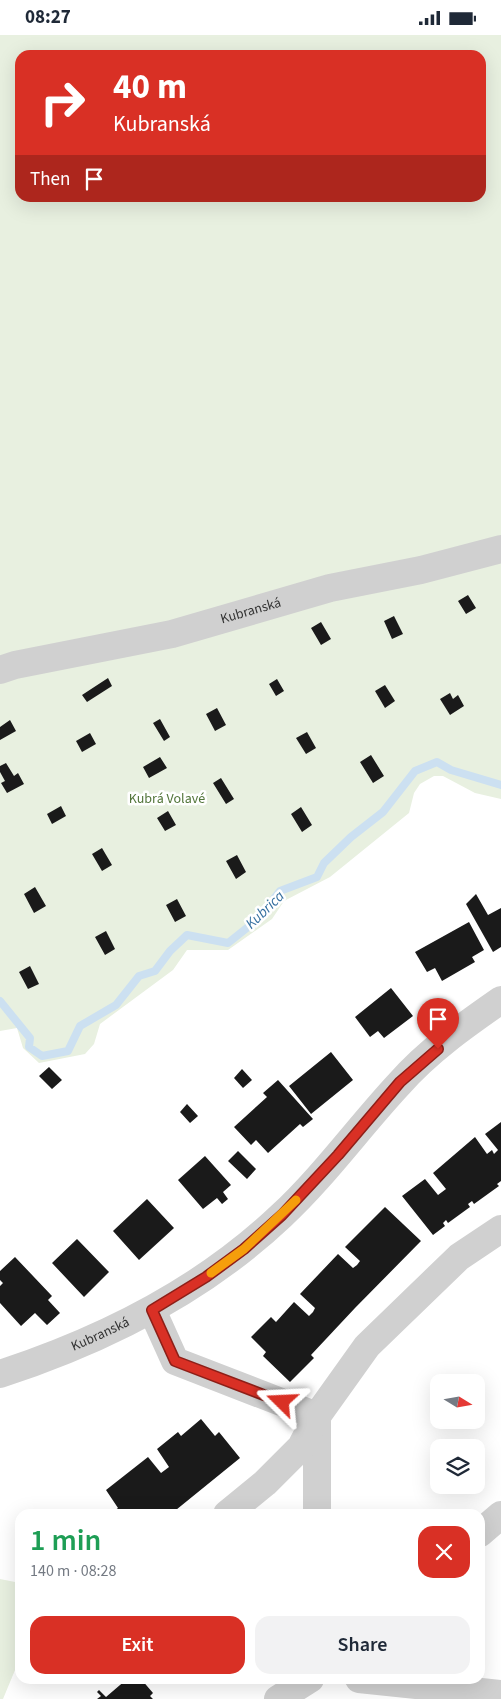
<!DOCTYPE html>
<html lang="en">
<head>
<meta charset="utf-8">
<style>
  body { margin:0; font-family:"Source Sans 3",sans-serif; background:#f2f2f3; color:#1f2937; height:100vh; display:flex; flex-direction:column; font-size:19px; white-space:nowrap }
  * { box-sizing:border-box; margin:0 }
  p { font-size:16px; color:#747a83 }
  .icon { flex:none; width:28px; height:28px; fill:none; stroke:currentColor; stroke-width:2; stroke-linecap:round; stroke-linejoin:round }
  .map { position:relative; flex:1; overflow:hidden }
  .drawer { position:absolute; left:15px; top:1474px; width:470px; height:175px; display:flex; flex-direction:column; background:#fff; border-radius:15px; box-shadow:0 5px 20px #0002 }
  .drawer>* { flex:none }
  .hud { position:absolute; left:15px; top:15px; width:471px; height:152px; border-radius:15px; box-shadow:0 5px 20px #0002; background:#d93025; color:#fff; overflow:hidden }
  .needle { width:32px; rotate:101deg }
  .fabs { position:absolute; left:430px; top:1339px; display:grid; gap:10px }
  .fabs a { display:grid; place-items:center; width:55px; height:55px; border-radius:10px; background:#fff; box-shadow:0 5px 20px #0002; font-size:25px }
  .pin { position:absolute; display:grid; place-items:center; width:42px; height:42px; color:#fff; margin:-51px -21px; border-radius:50% 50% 50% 0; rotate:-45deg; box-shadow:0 0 5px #0007 }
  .pin .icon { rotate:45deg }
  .me { position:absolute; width:55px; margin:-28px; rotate:291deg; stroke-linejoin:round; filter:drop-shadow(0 0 4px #0008) }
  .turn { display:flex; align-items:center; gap:18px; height:105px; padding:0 15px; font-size:22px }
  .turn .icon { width:65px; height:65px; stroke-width:2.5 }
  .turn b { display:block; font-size:35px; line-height:42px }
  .then { display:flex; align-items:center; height:48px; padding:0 15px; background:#0003; gap:10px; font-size:19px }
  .round { display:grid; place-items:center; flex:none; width:52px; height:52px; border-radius:15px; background:#f2f2f3 }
  .overview { display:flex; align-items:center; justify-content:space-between; height:85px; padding:0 15px }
  h1 { font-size:30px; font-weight:600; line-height:38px; color:#1e9e55 }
  .primary-button { display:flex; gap:10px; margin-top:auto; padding:10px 15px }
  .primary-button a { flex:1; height:58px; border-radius:15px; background:#d93025; color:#fff; font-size:20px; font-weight:600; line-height:58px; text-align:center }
  .primary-button a+a { background:#f2f2f3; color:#1f2937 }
  .status { display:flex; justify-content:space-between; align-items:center; height:35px; padding:0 25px; background:#fff; direction:ltr }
  .status svg { height:14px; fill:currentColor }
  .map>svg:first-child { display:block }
  .green { fill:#e8f0e0; fill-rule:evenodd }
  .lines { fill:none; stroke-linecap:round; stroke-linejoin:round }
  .stream { stroke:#cce0f1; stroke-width:8 }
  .building { fill:#1a1a1a }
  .minor { stroke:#d0d0d0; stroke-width:28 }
  .tertiary { stroke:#d0d0d0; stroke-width:28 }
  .route-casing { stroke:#8d1f18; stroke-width:12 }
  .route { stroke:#d93025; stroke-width:9 }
  .slow { stroke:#f59e0b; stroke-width:9 }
  .labels { text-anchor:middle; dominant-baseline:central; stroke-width:5; stroke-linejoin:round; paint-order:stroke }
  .street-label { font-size:14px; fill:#333; stroke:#fff }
  .park-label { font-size:14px; fill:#52753a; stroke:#fff }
  .water-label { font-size:15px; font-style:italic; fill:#3670a0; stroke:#fff }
</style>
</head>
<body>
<div class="status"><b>08:27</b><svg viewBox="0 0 49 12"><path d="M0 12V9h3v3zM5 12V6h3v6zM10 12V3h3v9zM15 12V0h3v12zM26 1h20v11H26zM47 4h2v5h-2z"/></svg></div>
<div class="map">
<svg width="501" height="1664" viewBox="0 0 501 1664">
  <rect width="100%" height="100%" fill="#fff"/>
  <!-- green -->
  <path class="green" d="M0,0H501V506L229,573L0,625ZM20,20H481V162H20Z
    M501,522V764L475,758L443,741H434L420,749L414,758L409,778L330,842L284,866L272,884L228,915H187L173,935L100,989L94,1009L85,1019L39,1028L23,1013L17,993L0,996V648L6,644Z
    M0,1544L20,1548V1623L3,1664H0Z"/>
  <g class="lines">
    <!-- stream -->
    <path class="stream" d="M0,966L30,1003L29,1012L42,1021L68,1016L80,991L116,970L139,941L155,936L170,916L187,900L228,908L258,884L280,856L317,842L324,828L351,802L383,777L415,736L437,727L451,735L501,750"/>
  </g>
  <!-- building -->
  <path class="building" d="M468,560L476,573L466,579L458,566Z
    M394,581L403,599L392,604L384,586Z
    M321,587L331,604L321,610L311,593Z
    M108,643L112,651L87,667L82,660Z
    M277,644L284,656L276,661L269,649Z
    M385,650L395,666L385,673L375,656Z
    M450,658L453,664L458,660L464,671L450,680L440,664Z
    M217,673L226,690L215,696L206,679Z
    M160,684L170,702L164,706L153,688Z
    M10,685L16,696L0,705V692Z
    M307,697L316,713L306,719L296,703Z
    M90,698L96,709L82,717L76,706Z
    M371,720L384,741L373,748L360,727Z
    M160,722L167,733L149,743L143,732Z
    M6,728L14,741L18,738L24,749L7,758L1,748L5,746L0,737V731Z
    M221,743L234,764L226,769L213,748Z
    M61,771L66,781L52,789L47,779Z
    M301,772L312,790L302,797L291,779Z
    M168,776L176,790L165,796L157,783Z
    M102,813L112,830L102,836L92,819Z
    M237,820L246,837L236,844L226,826Z
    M35,852L46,871L34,878L24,859Z
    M476,859L488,880L501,873V912L493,917L466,869Z
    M177,864L186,881L175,887L166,870Z
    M469,887L484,915L472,922L475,927L442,946L435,933L427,937L415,917Z
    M106,896L115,914L105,920L95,902Z
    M30,931L39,949L28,954L19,937Z
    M391,953L413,981L384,1003L378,996L370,1002L355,982Z
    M331,1017L353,1045L311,1079L289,1051Z
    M49,1032L62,1045L52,1054L39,1041Z
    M242,1034L252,1045L243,1053L234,1043Z
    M278,1045L313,1084L303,1092L300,1089L268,1118L256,1105L251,1110L234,1092L267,1062L263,1058Z
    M187,1069L198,1081L190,1088L180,1077Z
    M501,1087V1146L497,1149L499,1151L474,1169L472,1166L468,1169L470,1172L448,1188L446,1185L443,1188L445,1191L433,1200L402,1161L425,1144L438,1160L446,1154L433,1138L475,1102L487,1119L492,1115L494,1119L498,1115L485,1099Z
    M238,1116L256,1134L247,1144L228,1126Z
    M205,1121L231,1150L223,1157L228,1164L222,1169L217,1163L203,1174L178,1145Z
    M147,1164L174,1193L139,1225L113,1196Z
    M385,1172L421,1206L355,1273L311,1320L314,1323L290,1347L263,1321L266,1317L251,1302L271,1282L276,1287L294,1267L309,1281L313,1277L315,1273L300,1259L338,1219L353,1233L357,1230L360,1226L345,1212Z
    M77,1204L109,1237L84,1262L52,1228Z
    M15,1222L52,1261L48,1265L60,1278L47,1290L35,1278L21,1291L0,1268V1251L3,1248L0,1245V1236Z
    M201,1384L215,1401L219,1397L240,1423L171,1479H116L114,1476L118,1473L106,1455L148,1422L161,1438L169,1432L157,1414L178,1397L181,1401Z
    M127,1644H141L153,1658L150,1661L153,1664H97L101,1661L97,1657L99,1655L106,1662Z"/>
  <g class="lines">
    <!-- minor -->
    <g class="minor">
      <path id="s1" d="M0,635L15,630L172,599L330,553L421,535L501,514"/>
      <path d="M152,1275L175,1326L317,1381"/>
      <path d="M317,1385V1479"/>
      <path d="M227,1479L265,1448L301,1412L317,1381L367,1311L459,1222L501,1194"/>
      <path d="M480,1498L501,1480"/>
      <path d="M359,1644L501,1659"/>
      <path d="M278,1664L310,1644"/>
    </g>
    <!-- tertiary -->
    <path class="tertiary" id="s2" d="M0,1339C101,1306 203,1255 281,1181C324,1141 359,1092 399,1049C428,1016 465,990 501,965"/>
  </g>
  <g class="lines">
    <!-- route casing -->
    <g class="route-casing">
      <path id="route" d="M282,1367L175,1326L152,1275L206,1242L244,1214L282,1180L338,1120L400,1047L438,1014"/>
    </g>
    <!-- route -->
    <use href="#route" class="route"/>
    <!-- slow -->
    <path class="slow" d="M211,1238L244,1214L296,1165"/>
  </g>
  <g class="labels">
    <!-- street labels -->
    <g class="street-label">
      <text stroke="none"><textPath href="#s1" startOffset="258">Kubranská</textPath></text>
      <text stroke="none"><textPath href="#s2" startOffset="108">Kubranská</textPath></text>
    </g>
    <!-- park labels -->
    <g class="park-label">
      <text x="167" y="764">Kubrá Volavé</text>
    </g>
    <!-- water labels -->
    <g class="water-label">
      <text transform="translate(265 875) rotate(-44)">Kubrica</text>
    </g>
  </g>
</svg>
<div class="fabs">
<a><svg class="needle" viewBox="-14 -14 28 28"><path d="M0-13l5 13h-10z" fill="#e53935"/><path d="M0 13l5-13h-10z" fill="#747a83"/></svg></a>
<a><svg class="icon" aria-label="layers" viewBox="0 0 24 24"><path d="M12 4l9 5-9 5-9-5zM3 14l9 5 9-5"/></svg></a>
</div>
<div class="pin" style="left:438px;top:1014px;background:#d93025"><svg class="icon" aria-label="arrive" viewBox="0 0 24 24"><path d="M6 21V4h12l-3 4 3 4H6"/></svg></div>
<svg class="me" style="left:282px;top:1367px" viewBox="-20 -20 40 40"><path d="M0-17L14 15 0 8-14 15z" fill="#d93025" stroke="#fff" stroke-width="4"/></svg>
<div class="hud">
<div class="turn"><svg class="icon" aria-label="right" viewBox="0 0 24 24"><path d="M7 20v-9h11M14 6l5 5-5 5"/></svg><div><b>40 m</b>Kubranská</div></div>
<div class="then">Then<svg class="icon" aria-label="arrive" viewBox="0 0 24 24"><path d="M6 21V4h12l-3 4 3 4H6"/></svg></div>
</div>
<section class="drawer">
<div class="overview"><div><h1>1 min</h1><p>140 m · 08:28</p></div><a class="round" style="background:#d93025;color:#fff"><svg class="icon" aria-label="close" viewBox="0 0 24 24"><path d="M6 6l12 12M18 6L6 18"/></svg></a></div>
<div class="primary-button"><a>Exit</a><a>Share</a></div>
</section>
</div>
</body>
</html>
